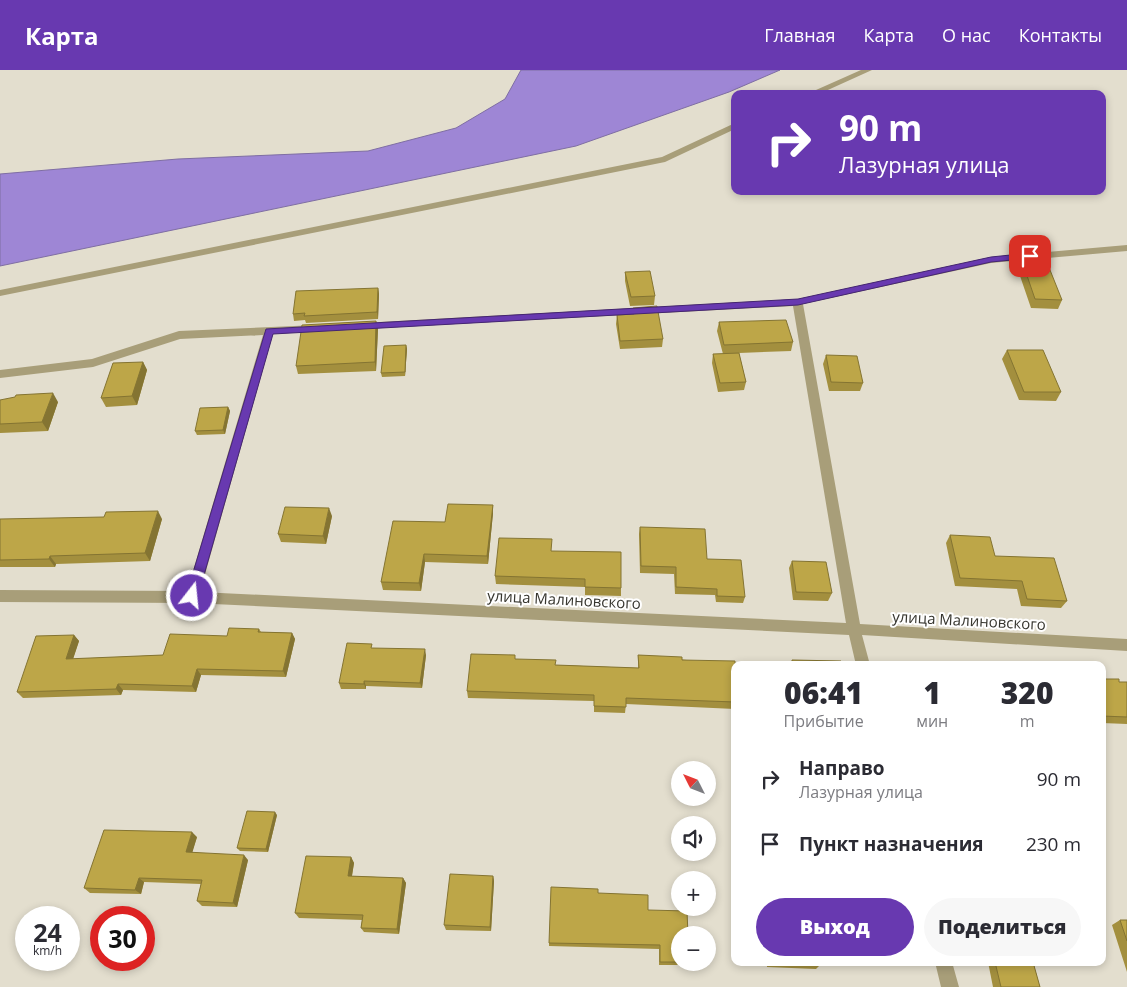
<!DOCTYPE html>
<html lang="ru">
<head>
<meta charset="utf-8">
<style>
  body { margin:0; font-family:"Open Sans",sans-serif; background:#f7f7f7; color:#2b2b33; height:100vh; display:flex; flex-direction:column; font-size:19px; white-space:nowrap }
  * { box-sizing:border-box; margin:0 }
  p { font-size:16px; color:#7c7c81 }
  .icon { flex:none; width:28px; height:28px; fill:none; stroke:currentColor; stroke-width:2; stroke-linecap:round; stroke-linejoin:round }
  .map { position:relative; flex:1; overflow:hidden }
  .side { position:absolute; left:731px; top:591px; width:375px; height:305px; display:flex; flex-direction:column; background:#fff; border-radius:10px; box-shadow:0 2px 8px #0003 }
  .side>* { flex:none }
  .hud { position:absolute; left:731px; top:20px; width:375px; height:105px; border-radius:10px; box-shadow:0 2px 8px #0003; background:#6839b0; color:#fff; overflow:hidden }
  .needle { width:32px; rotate:312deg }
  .fabs { position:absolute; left:671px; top:691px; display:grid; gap:10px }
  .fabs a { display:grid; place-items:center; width:45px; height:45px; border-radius:50%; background:#fff; box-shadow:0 2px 8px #0003; font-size:25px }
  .speed { position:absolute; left:15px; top:836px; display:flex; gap:10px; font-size:25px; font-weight:700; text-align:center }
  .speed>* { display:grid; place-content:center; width:65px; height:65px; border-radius:50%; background:#fff; box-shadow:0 2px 8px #0003; line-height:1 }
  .speed small { font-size:12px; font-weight:400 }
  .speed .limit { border:8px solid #d22; background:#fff; color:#111 }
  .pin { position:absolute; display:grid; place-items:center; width:42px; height:42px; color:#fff; margin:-21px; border-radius:10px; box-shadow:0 2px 8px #0006 }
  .me { position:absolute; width:55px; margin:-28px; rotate:16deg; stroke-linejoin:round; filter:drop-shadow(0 0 4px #0008) }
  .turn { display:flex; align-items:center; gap:18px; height:105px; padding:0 25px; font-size:22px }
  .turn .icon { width:65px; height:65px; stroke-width:2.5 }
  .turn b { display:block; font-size:35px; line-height:42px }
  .eta { display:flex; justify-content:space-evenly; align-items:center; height:85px; text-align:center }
  .eta b { font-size:30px; font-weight:800; line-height:35px }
  .action { display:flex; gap:10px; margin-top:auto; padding:10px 25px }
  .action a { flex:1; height:58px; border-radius:30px; background:#6839b0; color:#fff; font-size:20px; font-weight:800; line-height:58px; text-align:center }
  .action a+a { background:#f7f7f7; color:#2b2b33 }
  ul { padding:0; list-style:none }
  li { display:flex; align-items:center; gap:15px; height:65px; padding:0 25px }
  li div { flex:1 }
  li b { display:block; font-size:19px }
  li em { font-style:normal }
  header { display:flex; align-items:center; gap:30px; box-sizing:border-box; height:70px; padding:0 25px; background:#6839b0; color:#fff }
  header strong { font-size:24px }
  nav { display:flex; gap:28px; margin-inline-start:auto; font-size:18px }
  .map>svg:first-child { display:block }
  .water { fill:#9e86d5; stroke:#7f6ea3 }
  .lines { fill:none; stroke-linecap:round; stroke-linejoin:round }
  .pedestrian { fill:#a89e79; fill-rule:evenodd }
  .minor { fill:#a89e79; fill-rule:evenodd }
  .wall { fill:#a38f3e }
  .shaded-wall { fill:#847432 }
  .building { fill:#bda648; stroke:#847432 }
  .route { fill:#6839b0; stroke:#442572 }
  .labels { text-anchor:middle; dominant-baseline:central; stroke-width:4; stroke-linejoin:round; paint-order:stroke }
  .street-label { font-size:15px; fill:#37362f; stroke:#fff }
</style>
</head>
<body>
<header>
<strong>Карта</strong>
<nav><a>Главная</a><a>Карта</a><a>О нас</a><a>Контакты</a></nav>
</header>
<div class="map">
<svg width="1127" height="917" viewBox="0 0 1127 917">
  <rect width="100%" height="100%" fill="#e3dece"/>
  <!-- water -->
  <path class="water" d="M521,0H780L729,22L576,76L0,196V104L178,89L368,81L456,58L505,29Z"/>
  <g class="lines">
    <!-- pedestrian -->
    <path class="pedestrian" d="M861,0H872L819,24H807Z
      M735,53V59L665,92L0,226V220L662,87Z"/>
    <!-- minor -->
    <path class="minor" d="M1127,175V181L991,193L803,234L860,554L1127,569V581L862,565L870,595H856L849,565L192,533L0,532V520L187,521L263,265L180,269L93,297L0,308V300L92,289L179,261L317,255L321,257L322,259L321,261L273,264L200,522L846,553L793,236L362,259L357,256L362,253L798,229L991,187Z
      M935,892H952L959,917H941Z"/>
  </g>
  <!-- wall -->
  <path class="wall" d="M1023,194L1062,230L1058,239L1031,238L1019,203Z
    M625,202L655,226L654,235L630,236L625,211Z
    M378,218L379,224L378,249L306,253L305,250L294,251L293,244Z
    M633,238L663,269L662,277L620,279L616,254L617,245L633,244Z
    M376,251L378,259L376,301L298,304L296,296Z
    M719,252L793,272L791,281L739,283L746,312L744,320L718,322L712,293L713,284H723L717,261Z
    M406,275L407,279L405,306L382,307L381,303Z
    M1007,280L1061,322L1056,331L1019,330L1002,289Z
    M826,285L863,313L860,321H829L823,294Z
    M143,292L147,300L137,335L106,337L101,328Z
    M0,330L58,332L48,361L0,363Z
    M228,337L230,341L225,364L197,365L195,361Z
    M493,435V443L488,494L425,492L421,521L383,520L381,512L445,452Z
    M332,446L326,474L281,472L278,464Z
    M0,449H162L150,491L56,494L55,497H0Z
    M640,457L707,489L745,527L743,533L716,532L715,525L675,524L674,504L640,503L639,464Z
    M950,465L995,486L1067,531L1061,538L1021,536L1017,519L955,516L946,473Z
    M552,481L621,518V526L585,525V517L496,514L495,506Z
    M792,491L832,523L828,531L793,530L789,498Z
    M259,559L261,562L292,563L295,569L286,607L201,605L196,622L123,620L121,625L23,628L17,622L74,565L79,571L73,589L163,585L227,566Z
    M373,578L426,585L422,618L366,616V619H341L339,613Z
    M515,585V589L556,595L638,598V585L735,595V639L626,634L625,643L594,642V631L468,628L467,621Z
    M1102,609L1119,612H1127V654L1102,653Z
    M277,745L268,782L240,781L237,778Z
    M197,767L192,782L248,790L237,837L202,836L197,831L201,814L144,812L141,824L90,823L84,818Z
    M351,787L354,793L352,806L403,808L406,813L399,864L364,862L361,858L362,850L299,848L295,843Z
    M493,806L494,811L491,861L446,860L444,855Z
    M598,823L648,840L680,865V892H689L688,895H659V879L549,876V873Z
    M1120,850H1127V902L1112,855Z
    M767,892H820V895L816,899L767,897Z
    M988,892H1033L1040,917H993Z"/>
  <!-- shaded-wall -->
  <path class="shaded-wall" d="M378,218L379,224L378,249L377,242Z
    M376,251L378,259L376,301L375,292Z
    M406,275L407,279L405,306V302Z
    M143,292L147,300L137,335L132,326Z
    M53,323L58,332L48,361L42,352Z
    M228,337L230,341L225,364L223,360Z
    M493,435V443L488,494L487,486Z
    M329,438L332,446L326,474L323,466Z
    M158,441L162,449L150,491L145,483Z
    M424,484L425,492L421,521L419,513Z
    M50,486L56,494L55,497L49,489Z
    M292,563L295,569L286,607L283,601Z
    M74,565L79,571L71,595L66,589Z
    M425,579L426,585L422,618L420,613Z
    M197,599L201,605L196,622L192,616Z
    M364,611L366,616V619L364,614Z
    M118,614L123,620L121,625L116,619Z
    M275,742L277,745L268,782L266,779Z
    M192,762L197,767L191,787L186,782Z
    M244,785L248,790L237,837L233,833Z
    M351,787L354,793L351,811L348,806Z
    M493,806L494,811L491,861L490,857Z
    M139,808L144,812L141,824L135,820Z
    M403,808L406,813L399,864L397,859Z"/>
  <!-- building -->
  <path class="building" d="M1023,194L1048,195L1062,230L1035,229Z
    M650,201L655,226L631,227L625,202Z
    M378,218L377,242L304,246L305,243L293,244L296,221Z
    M657,236L663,269L620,271L617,245L634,244L633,238Z
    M786,250L793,272L724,275L719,252Z
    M376,251L375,292L296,296L302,255Z
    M406,275L405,302L381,303L384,276Z
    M1007,280H1043L1061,322H1024Z
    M739,283L746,312L720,313L713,284Z
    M826,285L857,286L863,313L831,312Z
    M143,292L132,326L101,328L113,293Z
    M53,323L42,352L0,354V330L15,327L16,325Z
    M228,337L223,360L195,361L200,338Z
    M448,434L493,435L487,486L424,484L419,513L381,512L393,451L445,452Z
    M285,437L329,438L323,466L278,464Z
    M158,441L145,483L50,486L49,489L0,490V449L104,447L106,442Z
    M640,457L705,459L707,489L741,490L745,527L717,526V519L676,517V497L641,496Z
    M950,465L990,467L995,486L1054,488L1067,531L1027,529L1022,511L960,508Z
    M499,468L552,469L551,481L621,482V518L585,517V509L495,506Z
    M792,491L826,492L832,523L796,522Z
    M229,558L259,559L258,562L292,563L283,601L197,599L192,616L118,614L116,619L17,622L36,566L74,565L66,589L163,585L170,564L227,566Z
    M347,573L372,574L371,578L425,579L420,613L364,611V614L339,613Z
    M471,584L515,585V589L556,590L555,595L639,598L638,585L682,587V590L735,591V632L626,628V637L594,636V625L467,621Z
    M792,590L841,591L842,595H792Z
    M1102,609H1119V612H1127V647L1102,646Z
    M247,741L275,742L266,779L237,778Z
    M104,760L192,762L186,782L244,785L233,833L197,831L202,810L139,808L135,820L84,818Z
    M306,786L351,787L348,806L403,808L397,859L361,858L363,845L295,843Z
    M450,804L493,806L490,857L444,855Z
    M551,817L598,819V823L648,825V840L687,841L688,865H680V892H660V875L549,873Z
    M1120,850H1127V871Z
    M770,892H820V895L770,893Z
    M995,892H1033L1040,917H1001Z"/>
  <!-- route -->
  <path class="route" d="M1030,183L1033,184V188L991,192L798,235L273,264L198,526L196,530H188L186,526L266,259L798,229L991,187Z"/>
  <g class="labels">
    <!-- street labels -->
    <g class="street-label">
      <text transform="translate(564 529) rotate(3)">улица Малиновского</text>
      <text transform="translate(969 550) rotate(3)">улица Малиновского</text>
    </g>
  </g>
</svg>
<div class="fabs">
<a><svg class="needle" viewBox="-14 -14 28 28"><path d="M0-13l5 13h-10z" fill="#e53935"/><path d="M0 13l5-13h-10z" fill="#7c7c81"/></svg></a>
<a><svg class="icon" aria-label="sound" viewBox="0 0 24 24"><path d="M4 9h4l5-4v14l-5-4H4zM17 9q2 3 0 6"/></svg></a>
<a>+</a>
<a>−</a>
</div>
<div class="speed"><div>24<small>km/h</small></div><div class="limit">30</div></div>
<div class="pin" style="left:1030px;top:186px;background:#d93025"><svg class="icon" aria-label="arrive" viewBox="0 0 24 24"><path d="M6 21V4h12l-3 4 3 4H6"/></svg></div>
<svg class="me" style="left:192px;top:526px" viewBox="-20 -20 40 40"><circle r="17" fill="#6839b0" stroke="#fff" stroke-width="3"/><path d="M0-11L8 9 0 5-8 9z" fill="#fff"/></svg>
<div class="hud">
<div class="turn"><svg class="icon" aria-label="right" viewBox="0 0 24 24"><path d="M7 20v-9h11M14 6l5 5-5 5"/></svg><div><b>90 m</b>Лазурная улица</div></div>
</div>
<section class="side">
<div class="eta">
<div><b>06:41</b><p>Прибытие</p></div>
<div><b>1</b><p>мин</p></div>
<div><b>320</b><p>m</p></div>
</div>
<ul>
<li><svg class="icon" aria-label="right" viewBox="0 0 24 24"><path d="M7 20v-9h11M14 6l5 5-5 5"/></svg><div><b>Направо</b><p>Лазурная улица</p></div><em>90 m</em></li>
<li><svg class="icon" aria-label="arrive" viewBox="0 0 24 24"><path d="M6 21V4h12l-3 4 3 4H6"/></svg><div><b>Пункт назначения</b></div><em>230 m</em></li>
</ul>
<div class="action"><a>Выход</a><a>Поделиться</a></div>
</section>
</div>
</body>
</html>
